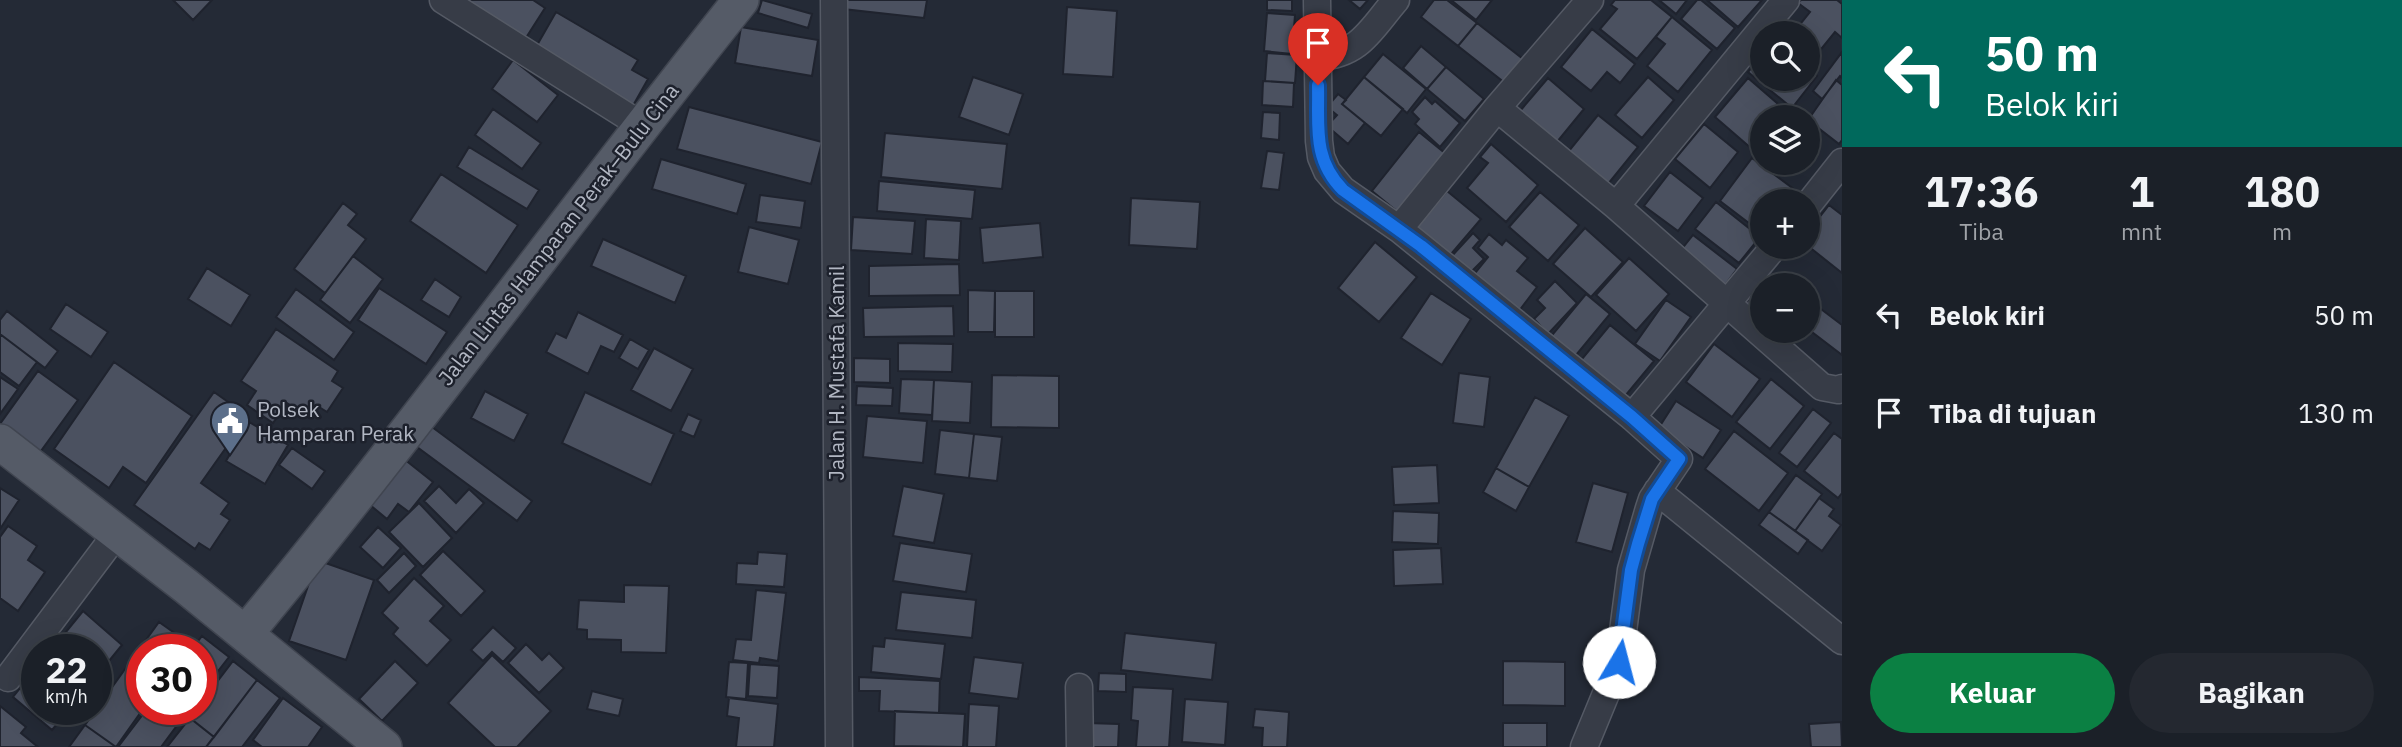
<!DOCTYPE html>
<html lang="id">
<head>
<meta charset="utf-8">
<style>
  body { margin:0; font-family:"IBM Plex Sans",sans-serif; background:#242830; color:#f1f3f6; height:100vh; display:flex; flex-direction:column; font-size:26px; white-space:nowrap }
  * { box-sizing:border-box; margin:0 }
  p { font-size:23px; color:#a0a3a8 }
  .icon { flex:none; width:38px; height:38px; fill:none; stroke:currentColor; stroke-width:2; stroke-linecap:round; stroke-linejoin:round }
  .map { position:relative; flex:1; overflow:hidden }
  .sheet { display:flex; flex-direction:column; background:#1b2028; width:560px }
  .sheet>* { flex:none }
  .guide { background:#00695c; color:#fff; overflow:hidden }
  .fabs { position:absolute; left:1750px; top:21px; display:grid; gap:14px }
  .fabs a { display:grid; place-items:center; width:70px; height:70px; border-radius:50%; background:#1b2028; box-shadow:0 7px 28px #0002,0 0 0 2px #393e45; font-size:35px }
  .speed { position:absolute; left:21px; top:634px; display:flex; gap:14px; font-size:35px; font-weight:700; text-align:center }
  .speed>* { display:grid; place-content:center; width:91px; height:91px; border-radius:50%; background:#1b2028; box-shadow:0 7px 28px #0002,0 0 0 2px #393e45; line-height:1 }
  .speed small { font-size:18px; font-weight:400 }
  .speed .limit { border:10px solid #d22; background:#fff; color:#111 }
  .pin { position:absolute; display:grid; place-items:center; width:60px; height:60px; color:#fff; margin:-72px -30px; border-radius:50% 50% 50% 0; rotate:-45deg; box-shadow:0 0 7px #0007 }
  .pin .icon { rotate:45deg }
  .me { position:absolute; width:77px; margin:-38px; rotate:8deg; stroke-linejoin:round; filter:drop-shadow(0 0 5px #0008) }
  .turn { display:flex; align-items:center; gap:24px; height:147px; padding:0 28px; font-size:32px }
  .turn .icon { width:91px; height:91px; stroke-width:2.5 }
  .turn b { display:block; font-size:49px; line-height:60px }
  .eta { display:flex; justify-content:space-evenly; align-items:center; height:119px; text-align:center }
  .eta b { font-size:42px; font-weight:700; line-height:49px }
  .primary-button { display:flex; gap:14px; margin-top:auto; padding:14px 28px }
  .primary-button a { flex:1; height:80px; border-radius:42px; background:#0b8043; color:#fff; font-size:28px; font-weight:700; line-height:80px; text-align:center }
  .primary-button a+a { background:#242830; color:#f1f3f6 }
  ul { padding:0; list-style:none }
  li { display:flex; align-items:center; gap:21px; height:98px; padding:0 28px }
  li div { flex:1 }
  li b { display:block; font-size:26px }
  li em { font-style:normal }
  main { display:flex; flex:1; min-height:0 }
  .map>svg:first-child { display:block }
  .building { fill:#4b5160; stroke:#1f232e; stroke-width:2 }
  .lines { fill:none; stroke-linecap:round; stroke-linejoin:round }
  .minor-casing { stroke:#555a65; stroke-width:29 }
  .major-casing { stroke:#404550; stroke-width:38 }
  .minor { stroke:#373c47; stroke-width:26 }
  .major { stroke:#555b67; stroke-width:35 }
  .route-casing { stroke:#114b97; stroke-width:18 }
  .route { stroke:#1a73e8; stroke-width:12 }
  .labels { text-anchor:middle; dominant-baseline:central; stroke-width:5; stroke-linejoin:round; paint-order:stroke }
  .street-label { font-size:21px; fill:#b2b7c3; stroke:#1d212c }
  .poi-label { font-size:21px; fill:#b2b7c3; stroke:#1d212c; text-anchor:start }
</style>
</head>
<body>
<main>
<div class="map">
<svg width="1842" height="747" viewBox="0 0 1842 747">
  <rect width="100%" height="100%" fill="#242a36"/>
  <!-- building -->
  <path class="building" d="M173,0H212L193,20Z
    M462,0H533L545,8L522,44Z
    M762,0L812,14L808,28L758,13Z
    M844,0H927L924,18L843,9Z
    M1267,0H1292V11L1267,10Z
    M1349,0H1368L1360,9Z
    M1434,0H1447L1477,23L1458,46L1421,17Z
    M1451,0H1492L1476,20Z
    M1615,0H1651L1672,17L1637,59L1600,29L1617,9L1611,5Z
    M1659,0H1687L1676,14Z
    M1697,0H1701L1735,28L1717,49L1681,19Z
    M1707,0H1762L1738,27Z
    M1801,0H1837L1842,4V38L1835,32L1818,53L1808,45V33H1793L1810,12L1798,3Z
    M1067,7L1117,11L1113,77L1063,74Z
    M556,12L638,60L632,70L648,79L630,111L532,54Z
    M1267,13L1295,15L1292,54L1264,51Z
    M1672,17L1712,50L1678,92L1647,66L1665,44L1656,37Z
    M1477,23L1523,59L1505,83L1458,46Z
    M741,27L818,40L812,76L735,63Z
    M1592,29L1635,64L1620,83L1607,72L1591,91L1561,67Z
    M1421,46L1446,67L1427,89L1403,68Z
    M1842,52V78L1840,76L1822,99L1813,91Z
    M1267,53L1297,55L1295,83L1265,81Z
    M1383,54L1426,89L1407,113L1364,77Z
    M1762,55V79H1808V69L1817,76L1792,108L1748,72Z
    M513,60L558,95L537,122L492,89Z
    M1446,67L1484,99L1465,121L1427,89Z
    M973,77L1023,94L1009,135L959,117Z
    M1364,77L1403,109L1381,136L1342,104Z
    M1648,77L1674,100L1642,138L1615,115Z
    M1548,78L1584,109L1557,142L1520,111Z
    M1748,78L1785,110L1779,117H1762V137L1752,149L1715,117Z
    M1836,80L1842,85V140L1839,144L1808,120Z
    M1263,81L1294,83L1293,107L1262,105Z
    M1338,94L1346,100L1342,104L1365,123L1348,144L1327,126L1337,115L1327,107Z
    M1425,97L1432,104L1435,101L1460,123L1440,147L1415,124L1419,119L1412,112Z
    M689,107L822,142L811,184L677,149Z
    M493,109L541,143L522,169L475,135Z
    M1263,112L1280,113L1279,140L1261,138Z
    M1598,115L1638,147L1604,189L1564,157Z
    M1704,124L1738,152L1710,188L1675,159Z
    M1419,132L1446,154L1399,213L1372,191Z
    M885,133L1007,144L1002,189L881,177Z
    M1491,144L1538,185L1506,222L1467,188L1488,163L1480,157Z
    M469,147L539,190L527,209L457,167Z
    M1267,151L1284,153L1279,190L1261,188Z
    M1752,158L1795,190L1787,201H1762V233L1720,201Z
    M661,159L746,184L737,214L652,189Z
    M1670,172L1703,198L1678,231L1644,206Z
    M441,174L518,225L486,273L410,221Z
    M879,181L975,190L972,219L877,211Z
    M1447,191L1481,219L1445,261L1412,233Z
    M1540,192L1579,225L1548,261L1509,227Z
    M760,195L805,201L801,228L756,222Z
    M1131,198L1200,202L1197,249L1129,245Z
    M1716,202L1760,237L1739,263L1695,229Z
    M343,203L357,214L348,225L366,239L325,293L294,269Z
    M1829,205L1842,215V273L1808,246V232Z
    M853,217L915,221L912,254L851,250Z
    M926,219L961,221L959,260L924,258Z
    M1040,223L1043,257L983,263L980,228Z
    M749,227L799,240L788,284L738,272Z
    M1585,228L1623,262L1591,297L1553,264Z
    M1473,233L1480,240L1473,248L1484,259L1469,274L1451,257Z
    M1489,234L1502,245L1506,240L1528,258L1517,271L1537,287L1516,315L1471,278L1488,257L1478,248Z
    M1693,235L1737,269L1722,289L1677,255Z
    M603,239L686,276L675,303L591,266Z
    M1375,242L1417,277L1379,322L1338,288Z
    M353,256L383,279L350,323L320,300Z
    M1629,258L1669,294L1636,331L1596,295Z
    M959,264L960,295L869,296V266Z
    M207,268L250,295L231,326L188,299Z
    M435,279L461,297L449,317L421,300Z
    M1555,281L1577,303L1548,334L1534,319L1545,308L1537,300Z
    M1759,286L1762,289V329L1740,311Z
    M379,288L447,332L426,364L358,320Z
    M296,289L354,332L334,360L276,317Z
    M968,290L995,291L994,332H968Z
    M995,291H1034V337H995Z
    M1431,293L1471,319L1442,365L1401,338Z
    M1586,294L1610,314L1572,360L1548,340Z
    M1666,300L1691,317L1660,361L1635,344Z
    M66,304L108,332L91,357L50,329Z
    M953,306L954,336L864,337L863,308Z
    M1817,306L1842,325V355L1808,329V318Z
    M7,311L58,351L45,368L0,334V320Z
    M578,312L623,335L614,352L601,346L588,374L546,352L556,333L566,338Z
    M1610,325L1654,361L1621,401L1577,365Z
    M276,329L338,371L332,381L343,388L327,412L316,405L308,417L287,403L273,423L247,405L256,391L241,381Z
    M1765,331H1796L1784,346Z
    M0,334L37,362L19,386L0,372Z
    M630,339L649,350L638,369L619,358Z
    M898,343L953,344L952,372L898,371Z
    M1714,344L1760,379L1732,417L1686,382Z
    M654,348L693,369L671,411L631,390Z
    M854,358L890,359V383L854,382Z
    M114,362L192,416L146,483L123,467L109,488L54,449Z
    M38,371L78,400L38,455L0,427V424Z
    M1459,373L1490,377L1484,427L1453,423Z
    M992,375L1059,376V428L991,427Z
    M0,377L18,389L0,414Z
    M901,379L934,380L932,415L899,413Z
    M1771,379L1804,406L1770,449L1736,422Z
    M934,380L972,382L970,423L932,421Z
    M857,386L893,388L892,406L856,405Z
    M485,391L528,414L514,441L471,418Z
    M214,392L238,409L220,435L230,442L201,483L229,503L221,514L230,520L210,550L199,543L195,549L134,505Z
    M585,392L674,434L651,485L562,443Z
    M1535,397L1569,416L1529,487L1496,468Z
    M1676,401L1721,430L1703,458L1658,429Z
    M1813,409L1831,423L1797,467L1779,453Z
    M688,414L701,420L694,437L680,431Z
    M867,416L927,421L923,463L863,457Z
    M249,422L288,445L265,484L226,461Z
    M428,424L532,501L517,521L413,444Z
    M940,430L974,434L969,478L935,474Z
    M1734,431L1788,473L1759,511L1705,469Z
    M1834,433L1842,439V493L1838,498L1804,471Z
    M974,434L1002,437L997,481L969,478Z
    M292,448L325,471L312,489L279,465Z
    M399,455L433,482L409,512L398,504L387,519L364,500Z
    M1437,465L1439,503L1394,505L1392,467Z
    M1496,468L1529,487L1516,511L1483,492Z
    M1796,475L1822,494L1795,531L1769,512Z
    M1593,483L1628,493L1612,552L1576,542Z
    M439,486L456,503L469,489L484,503L456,533L424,501Z
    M903,486L944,494L934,543L893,536Z
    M0,488L19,500L0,529Z
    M1819,498L1834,509L1829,516L1841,525L1822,551L1795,531Z
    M419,503L452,538L423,567L389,532Z
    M1393,511L1439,513L1438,544L1392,542Z
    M1769,512L1808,540L1798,554L1759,525Z
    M8,526L37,546L28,560L45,572L18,611L0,598V537Z
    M378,527L401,548L383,568L360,547Z
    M900,543L972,554L966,592L893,581Z
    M1441,548L1443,584L1394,586L1393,550Z
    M443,551L485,591L461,616L420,575Z
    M758,552L787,554L784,587L736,584L737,563L757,564Z
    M404,553L416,566L389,593L377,580Z
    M317,560L374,580L346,660L289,641Z
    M414,578L444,606L430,621L451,640L427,666L393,634L398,628L382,613Z
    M624,585L669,586L666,653L621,652V640L587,639V630L577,629L579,600L624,602Z
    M756,590L786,593L778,661L760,658L759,663L733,660L736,639L751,640Z
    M901,592L976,600L972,638L896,630Z
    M83,611L122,645L96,677V649H52Z
    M159,622L190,644L186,649H142V665L133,658Z
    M493,627L516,648L503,662L492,652L483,661L471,650Z
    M1125,633L1216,643L1212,680L1121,670Z
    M202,636L229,657L201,693V649H192Z
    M885,638L945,644L941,679L871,672L873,646L884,647Z
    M526,644L542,660L549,653L564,668L539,693L508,663Z
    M492,655L551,711L517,747H495L448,703Z
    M974,657L1023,663L1018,699L969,693Z
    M133,658L142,665L143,709L116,747L85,725Z
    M233,661L257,680L214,737L190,718L197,709H201V703Z
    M395,661L418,683L382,721L359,699Z
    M1503,661L1565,662V706L1503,705Z
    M729,662L748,663L746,699L726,697Z
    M750,664L779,666L777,698L748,696Z
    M37,667V709H70L52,730L13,697Z
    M1099,673L1126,674V692L1098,691Z
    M859,677L940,681L939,713L879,711L880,691H859Z
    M257,680L280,698L242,747H206Z
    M1133,687L1173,689L1169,747H1136L1138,721L1131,720Z
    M592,691L623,699L619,716L587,709Z
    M283,698L322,727L308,747H262L253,740Z
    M729,698L778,704L774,747H736L739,718L727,716Z
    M1185,699L1228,702L1225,745L1182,742Z
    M969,704L999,706L996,747H967Z
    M0,706L26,727L21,733L38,747H0Z
    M147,709H166L181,720L161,747H118Z
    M166,709H190L181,720Z
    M1255,709L1289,712L1287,747H1262L1263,728L1253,727Z
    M895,711L965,714L963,747L894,746Z
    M190,718L214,737L206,747H167Z
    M1841,722L1842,747H1811L1809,724Z
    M1087,723L1119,724L1118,747H1086Z
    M1503,723H1547V747H1503Z
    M85,725L116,747H69Z"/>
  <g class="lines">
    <!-- minor casing -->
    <g class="minor-casing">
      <path id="minor" d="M443,0L641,125
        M834,0L839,747
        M1317,0L1319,141L1321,157L1327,171L1343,190L1399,229L1632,417L1679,459L1652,499L1649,508L1631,570L1619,662L1584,747
        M1318,57C1360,55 1371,29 1396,0
        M1497,108L1616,206L1822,387L1838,390L1842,388
        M1808,205L1842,162
        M1616,206L1786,0
        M1399,229L1497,108L1590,0
        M1632,417L1774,247
        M1657,491L1842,641
        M8,678L117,533
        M1079,687L1080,747"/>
    </g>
    <!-- major casing -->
    <g class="major-casing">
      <path id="major" d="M0,442L187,587L384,747
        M245,634C416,428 573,210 741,0"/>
    </g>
    <!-- minor -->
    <use href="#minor" class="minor"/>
    <!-- major -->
    <use href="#major" class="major"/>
  </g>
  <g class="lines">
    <!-- route casing -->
    <g class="route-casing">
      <path id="route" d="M1318,85C1319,125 1312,159 1343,190L1421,246L1632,417L1679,459L1652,499L1638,544L1631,570L1619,662"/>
    </g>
    <!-- route -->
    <use href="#route" class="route"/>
  </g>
  <!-- icons -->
  <defs>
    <g id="civic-pin" transform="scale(2.0125)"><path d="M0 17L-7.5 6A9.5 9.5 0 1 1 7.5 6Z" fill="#5c6f8a" stroke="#1d212c"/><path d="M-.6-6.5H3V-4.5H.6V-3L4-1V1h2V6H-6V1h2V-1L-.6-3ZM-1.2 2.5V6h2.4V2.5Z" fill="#fff"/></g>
  </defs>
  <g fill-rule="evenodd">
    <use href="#civic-pin" x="230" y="421"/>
  </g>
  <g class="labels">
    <!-- street labels -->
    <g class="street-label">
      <text transform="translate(558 234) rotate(-52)">Jalan Lintas Hamparan Perak–Bulu Cina</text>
      <text transform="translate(836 373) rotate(-90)">Jalan H. Mustafa Kamil</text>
    </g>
    <!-- poi labels -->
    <g class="poi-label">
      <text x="257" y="409">Polsek<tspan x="257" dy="24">Hamparan Perak</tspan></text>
    </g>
  </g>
</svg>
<div class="fabs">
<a><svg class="icon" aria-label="search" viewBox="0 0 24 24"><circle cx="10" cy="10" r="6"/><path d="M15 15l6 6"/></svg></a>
<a><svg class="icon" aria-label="layers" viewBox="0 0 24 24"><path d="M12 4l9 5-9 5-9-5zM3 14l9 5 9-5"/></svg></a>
<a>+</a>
<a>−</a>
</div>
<div class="speed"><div>22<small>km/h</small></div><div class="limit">30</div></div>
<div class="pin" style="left:1318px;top:85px;background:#d93025"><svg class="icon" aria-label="arrive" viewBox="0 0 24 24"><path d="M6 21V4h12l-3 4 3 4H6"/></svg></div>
<svg class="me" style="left:1619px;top:662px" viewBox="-20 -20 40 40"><circle r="19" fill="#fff"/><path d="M0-13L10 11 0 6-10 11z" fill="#1a73e8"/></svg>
</div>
<section class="sheet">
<div class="guide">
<div class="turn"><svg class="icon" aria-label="left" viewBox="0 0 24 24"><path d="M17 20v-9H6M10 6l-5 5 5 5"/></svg><div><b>50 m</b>Belok kiri</div></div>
</div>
<div class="eta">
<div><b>17:36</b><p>Tiba</p></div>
<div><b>1</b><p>mnt</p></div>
<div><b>180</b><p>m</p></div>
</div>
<ul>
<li><svg class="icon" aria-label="left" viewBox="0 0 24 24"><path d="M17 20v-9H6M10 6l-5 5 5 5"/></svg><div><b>Belok kiri</b></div><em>50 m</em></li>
<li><svg class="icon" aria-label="arrive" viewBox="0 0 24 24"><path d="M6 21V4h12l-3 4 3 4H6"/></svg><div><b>Tiba di tujuan</b></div><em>130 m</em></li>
</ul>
<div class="primary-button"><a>Keluar</a><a>Bagikan</a></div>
</section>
</main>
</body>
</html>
